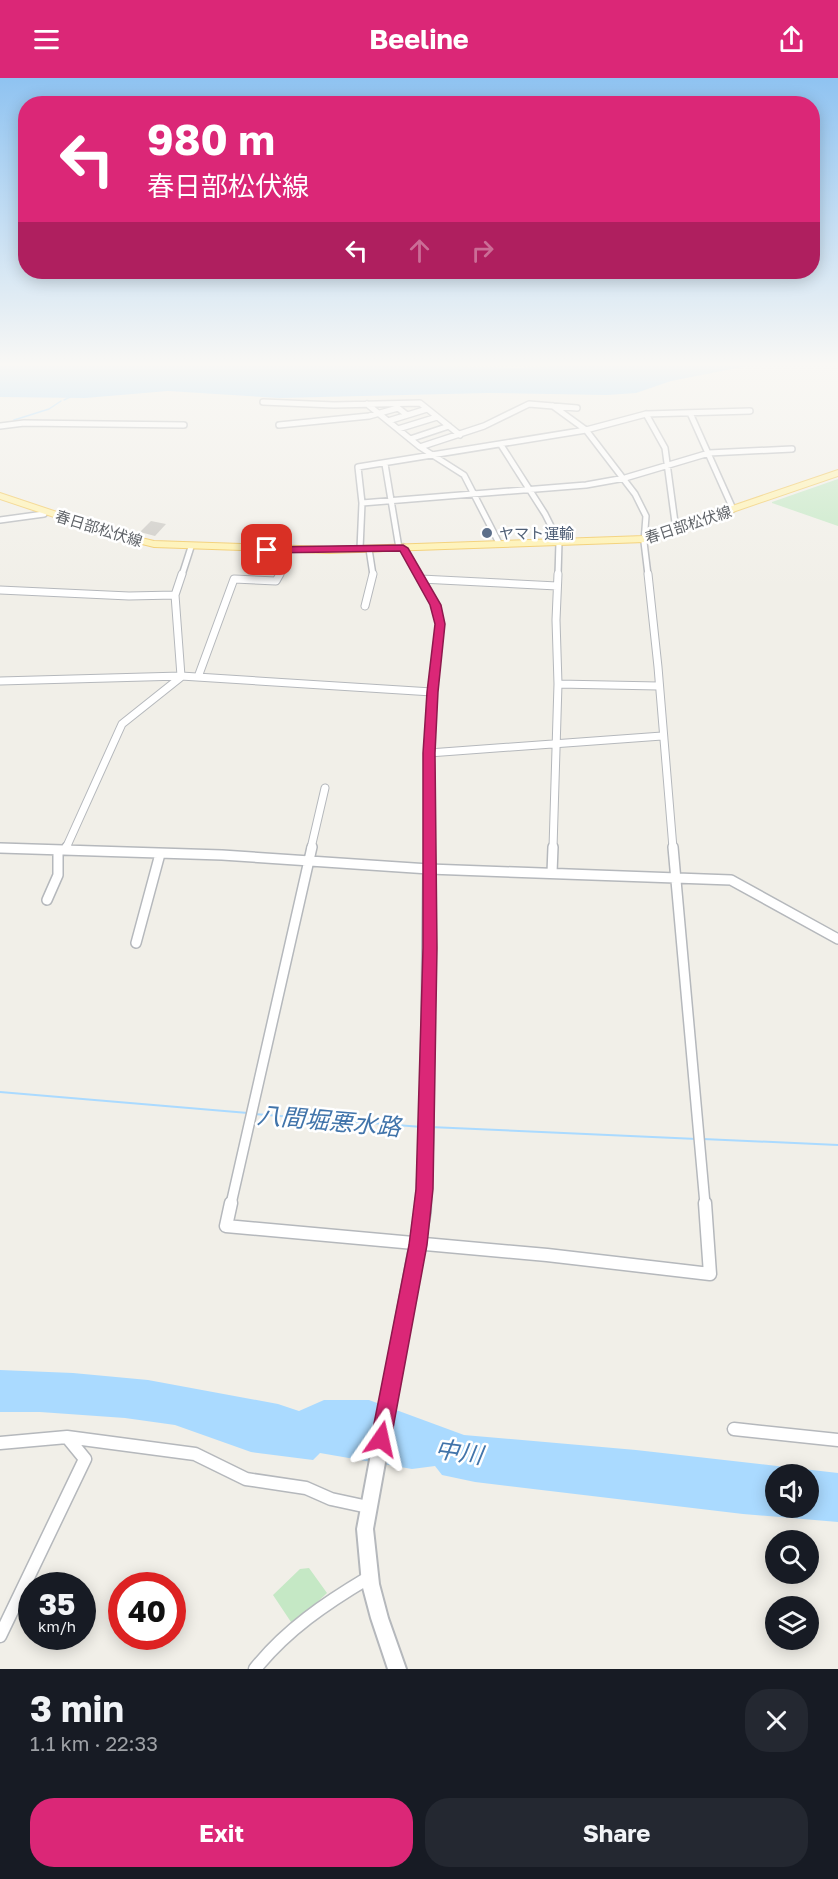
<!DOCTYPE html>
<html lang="en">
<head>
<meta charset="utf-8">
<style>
  body { margin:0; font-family:"Golos Text","Noto Sans JP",sans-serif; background:#242831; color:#f1f3f6; height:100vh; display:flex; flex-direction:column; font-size:22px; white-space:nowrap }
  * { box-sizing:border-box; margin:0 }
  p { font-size:20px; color:#9ea1a6 }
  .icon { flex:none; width:33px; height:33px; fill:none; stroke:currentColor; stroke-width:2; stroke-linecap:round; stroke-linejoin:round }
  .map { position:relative; height:1591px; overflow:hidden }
  .details { display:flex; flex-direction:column; background:#171b24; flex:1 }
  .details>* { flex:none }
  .guide { position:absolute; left:18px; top:18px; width:802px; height:183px; border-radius:24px; box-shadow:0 3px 15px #0003; background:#db2777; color:#fff; overflow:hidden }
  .buttons { position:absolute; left:765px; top:1386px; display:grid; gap:12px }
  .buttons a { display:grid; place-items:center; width:54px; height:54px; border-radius:50%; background:#171b24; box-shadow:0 3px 15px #0003; font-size:30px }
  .speed { position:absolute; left:18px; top:1494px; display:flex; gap:12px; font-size:30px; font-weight:700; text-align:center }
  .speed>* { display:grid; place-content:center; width:78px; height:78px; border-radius:50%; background:#171b24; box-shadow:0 3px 15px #0003; line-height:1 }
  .speed small { font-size:15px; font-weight:400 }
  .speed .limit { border:9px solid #d22; background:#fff; color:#111 }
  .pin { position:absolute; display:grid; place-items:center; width:51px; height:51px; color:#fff; margin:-26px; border-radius:12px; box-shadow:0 3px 9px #0006 }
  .me { position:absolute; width:66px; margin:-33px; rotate:11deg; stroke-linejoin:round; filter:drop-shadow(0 0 4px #0008) }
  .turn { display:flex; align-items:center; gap:21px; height:126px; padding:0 30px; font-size:27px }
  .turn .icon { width:78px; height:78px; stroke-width:2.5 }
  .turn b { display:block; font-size:42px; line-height:51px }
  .lanes { display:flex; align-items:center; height:57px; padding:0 30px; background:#0003; justify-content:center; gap:30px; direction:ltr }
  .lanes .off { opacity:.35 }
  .round { display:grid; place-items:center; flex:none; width:63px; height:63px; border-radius:24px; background:#242831 }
  .headline { display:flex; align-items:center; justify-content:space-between; height:102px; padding:0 30px }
  h1 { font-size:36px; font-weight:700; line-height:45px }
  .primary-button { display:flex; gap:12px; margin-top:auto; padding:12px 30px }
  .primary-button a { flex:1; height:69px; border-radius:24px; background:#db2777; color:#fff; font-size:24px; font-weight:700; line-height:69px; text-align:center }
  .primary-button a+a { background:#242831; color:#f1f3f6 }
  header { display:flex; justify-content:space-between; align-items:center; height:78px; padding:0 30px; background:#db2777; color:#fff; font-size:27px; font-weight:700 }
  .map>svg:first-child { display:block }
  .green { fill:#c5e8c5 }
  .water { fill:#aadaff; fill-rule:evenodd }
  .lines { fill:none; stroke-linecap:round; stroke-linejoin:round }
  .stream-far1 { stroke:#aadaff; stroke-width:1.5 }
  .stream { stroke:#aadaff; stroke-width:2 }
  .building { fill:#cccac5 }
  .minor-far3-casing { stroke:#b5b8bc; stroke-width:8 }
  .minor-far2-casing { stroke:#b5b8bc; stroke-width:9 }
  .minor-far1-casing { stroke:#b5b8bc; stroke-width:12 }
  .minor-casing { stroke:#b5b8bc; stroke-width:15 }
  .tertiary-casing { stroke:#b5b8bc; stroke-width:4 }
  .primary-casing { stroke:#f2c960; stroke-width:2 }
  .minor-far3 { stroke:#fff; stroke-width:5 }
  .minor-far2 { stroke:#fff; stroke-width:7 }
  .minor-far1 { stroke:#fff; stroke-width:9 }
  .minor { stroke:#fff; stroke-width:12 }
  .tertiary { fill:#fff; fill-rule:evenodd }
  .primary { fill:#fff2af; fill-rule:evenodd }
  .route { fill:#db2777; stroke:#8e194d; stroke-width:1.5 }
  .service-dot { fill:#5c6f8a; stroke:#fff; stroke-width:2 }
  .labels { text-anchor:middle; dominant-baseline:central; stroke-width:5; stroke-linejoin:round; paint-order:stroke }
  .far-street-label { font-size:15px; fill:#5f6368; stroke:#fff }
  .far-service-label { font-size:15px; fill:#4e5e75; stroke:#fff; text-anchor:start }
  .near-water-label { font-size:24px; font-style:italic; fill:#4174aa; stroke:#fff }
</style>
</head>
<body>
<header><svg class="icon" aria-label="menu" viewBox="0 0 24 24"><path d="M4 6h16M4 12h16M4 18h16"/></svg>Beeline<svg class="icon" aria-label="share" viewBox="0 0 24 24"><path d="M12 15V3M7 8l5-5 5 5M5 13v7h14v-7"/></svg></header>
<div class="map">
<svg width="838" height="1591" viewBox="0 0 838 1591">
  <rect width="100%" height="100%" fill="#f1efe8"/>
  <!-- green -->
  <path class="green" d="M838,401V448L772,425V424Z
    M309,1490L327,1515L293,1547L273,1517L300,1491Z"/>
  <!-- water -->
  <path class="water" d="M0,288H425L517,290L556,288H747L671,303L636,315L607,317L488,315L279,320L168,313L85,320L0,319Z
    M0,1292L73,1295L148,1302L278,1326L299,1333L324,1322H369L464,1357L636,1372L838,1395V1444L743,1436L475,1404L442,1397L435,1388L412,1391L320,1375L313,1382L251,1374L175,1347L125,1340L40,1334H0ZM776,1396H808V1430H776Z"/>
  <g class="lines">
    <!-- stream-far1 -->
    <path class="stream-far1" d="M64,322L70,319
      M14,342L49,331L61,323"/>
    <!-- stream -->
    <path class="stream" d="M0,1014L248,1035
      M254,1036L422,1049
      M430,1049L697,1061
      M703,1061L838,1067"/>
  </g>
  <!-- building -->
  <path class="building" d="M151,443L166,446L155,458L140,454Z"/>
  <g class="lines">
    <!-- minor-far3 casing -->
    <g class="minor-far3-casing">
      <path id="minor-far3" d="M263,324L334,327L420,325L460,357
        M367,326L420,369L464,397L499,465
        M553,328L586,352L635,416L646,438L644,464L648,497
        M690,335L733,431
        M646,336L665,370L676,452
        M388,343L427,331
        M279,347L369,338L398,330L407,337
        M0,348L24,345L184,347
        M398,351L437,339
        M410,361L449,348
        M501,367L545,436L559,464L558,497
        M420,369L484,348L529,326L577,330
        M385,386L399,470
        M362,425L586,407L625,400L709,375L792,371
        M0,442L44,436
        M403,469L419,497
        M360,471L362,425L358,389L586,352L646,336L750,333
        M369,471L373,497
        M182,497L191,469
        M279,497L285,488L288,473"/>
    </g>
    <!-- minor-far2 casing -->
    <g class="minor-far2-casing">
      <path id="minor-far2" d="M418,496L436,527L440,546L432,614L429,675V770
        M648,496L658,589L673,770
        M421,501L557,508
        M0,512L129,518L175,517
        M365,528L373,496
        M181,598L175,517L182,496
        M198,599L234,501L276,503L280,496
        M0,603L181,598L432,614
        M558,606L658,608
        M429,675L662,658
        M0,770H3
        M66,770L122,646L181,599
        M311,770L325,710
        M553,770L558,606L556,542L558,496"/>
    </g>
    <!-- minor-far1 casing -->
    <g class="minor-far1-casing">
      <path id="minor-far1" d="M429,769V791
        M673,769L705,1126
        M0,770L222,777L429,791L731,802L838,861
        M65,772L67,769
        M552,795L553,769
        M47,822L58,797V772
        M136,865L160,776
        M231,1126L312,769"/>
    </g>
    <!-- minor casing -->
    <g class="minor-casing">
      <path id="minor" d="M231,1125L226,1148L547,1177L710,1196L705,1125
        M734,1351L838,1362
        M0,1365L67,1359L195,1376L246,1401L306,1410L331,1421L368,1429
        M0,1558L85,1381L67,1359
        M255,1591C286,1552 326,1525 368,1500"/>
    </g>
    <!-- tertiary casing -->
    <g class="tertiary-casing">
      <path id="tertiary" d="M429,787L434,791L433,1044L430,1135L373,1451L379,1506L388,1540L406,1591H388L371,1540L362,1506L357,1451L416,1135L421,1044L424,791Z"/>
    </g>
    <!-- primary casing -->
    <g class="primary-casing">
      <path id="primary" d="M838,392V398L645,464L329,475L154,469L114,459L0,421V415L120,455L154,463L329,469L644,458Z"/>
    </g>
    <!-- minor-far3 -->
    <use href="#minor-far3" class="minor-far3"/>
    <!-- minor-far2 -->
    <use href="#minor-far2" class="minor-far2"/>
    <!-- minor-far1 -->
    <use href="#minor-far1" class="minor-far1"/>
    <!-- minor -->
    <use href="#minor" class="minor"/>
    <!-- tertiary -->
    <use href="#tertiary" class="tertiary"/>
    <!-- primary -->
    <use href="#primary" class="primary"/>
  </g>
  <!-- sky -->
  <linearGradient id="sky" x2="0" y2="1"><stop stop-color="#8fc3f1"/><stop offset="0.56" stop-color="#f9f8f5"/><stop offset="1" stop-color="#f9f8f5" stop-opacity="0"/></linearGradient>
  <rect width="838" height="511" fill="url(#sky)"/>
  <!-- route -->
  <path class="route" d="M403,467L408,470L441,527L445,546L438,614L435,675L437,870L433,1111L427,1167L391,1361L388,1368L381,1371L374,1368L371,1361L409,1167L416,1111L423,870V675L427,614L435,546L430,527L400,473L267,475L262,472L267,469Z"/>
  <!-- markers -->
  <circle class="service-dot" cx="487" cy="455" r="6"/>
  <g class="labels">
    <!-- far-street labels -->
    <g class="far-street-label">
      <text transform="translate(688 446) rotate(-18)">春日部松伏線</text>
      <text transform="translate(99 450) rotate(17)">春日部松伏線</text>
    </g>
    <!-- far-service labels -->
    <g class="far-service-label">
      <text x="499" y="455">ヤマト運輸</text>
    </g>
    <!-- near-water labels -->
    <g class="near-water-label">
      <text transform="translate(329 1042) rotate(5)">八間堀悪水路</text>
      <text transform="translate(459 1373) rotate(8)">中川</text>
    </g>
  </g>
</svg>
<div class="buttons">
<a><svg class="icon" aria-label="sound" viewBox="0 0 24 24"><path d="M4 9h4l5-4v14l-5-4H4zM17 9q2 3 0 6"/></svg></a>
<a><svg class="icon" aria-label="search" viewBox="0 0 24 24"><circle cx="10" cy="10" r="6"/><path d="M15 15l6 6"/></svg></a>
<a><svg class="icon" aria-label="layers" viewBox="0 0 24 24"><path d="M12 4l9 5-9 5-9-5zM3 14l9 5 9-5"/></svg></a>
</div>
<div class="speed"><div>35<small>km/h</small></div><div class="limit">40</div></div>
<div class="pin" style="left:267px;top:472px;background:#d93025"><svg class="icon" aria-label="arrive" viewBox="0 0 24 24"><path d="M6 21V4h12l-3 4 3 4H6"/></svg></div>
<svg class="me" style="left:381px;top:1361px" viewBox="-20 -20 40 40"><path d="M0-17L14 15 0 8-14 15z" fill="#db2777" stroke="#fff" stroke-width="4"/></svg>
<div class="guide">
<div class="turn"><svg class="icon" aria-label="left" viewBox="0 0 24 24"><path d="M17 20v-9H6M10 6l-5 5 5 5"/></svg><div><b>980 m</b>春日部松伏線</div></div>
<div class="lanes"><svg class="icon" aria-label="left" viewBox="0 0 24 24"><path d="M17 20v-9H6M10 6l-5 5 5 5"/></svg><svg class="icon off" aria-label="ahead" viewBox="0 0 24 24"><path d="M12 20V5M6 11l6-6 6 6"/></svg><svg class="icon off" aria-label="right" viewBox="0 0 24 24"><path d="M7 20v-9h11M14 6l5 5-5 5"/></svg></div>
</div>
</div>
<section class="details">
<div class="headline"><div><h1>3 min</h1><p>1.1 km · 22:33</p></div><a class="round"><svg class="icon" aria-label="close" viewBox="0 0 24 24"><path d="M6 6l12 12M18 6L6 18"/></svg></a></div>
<div class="primary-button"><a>Exit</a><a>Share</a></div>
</section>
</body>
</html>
